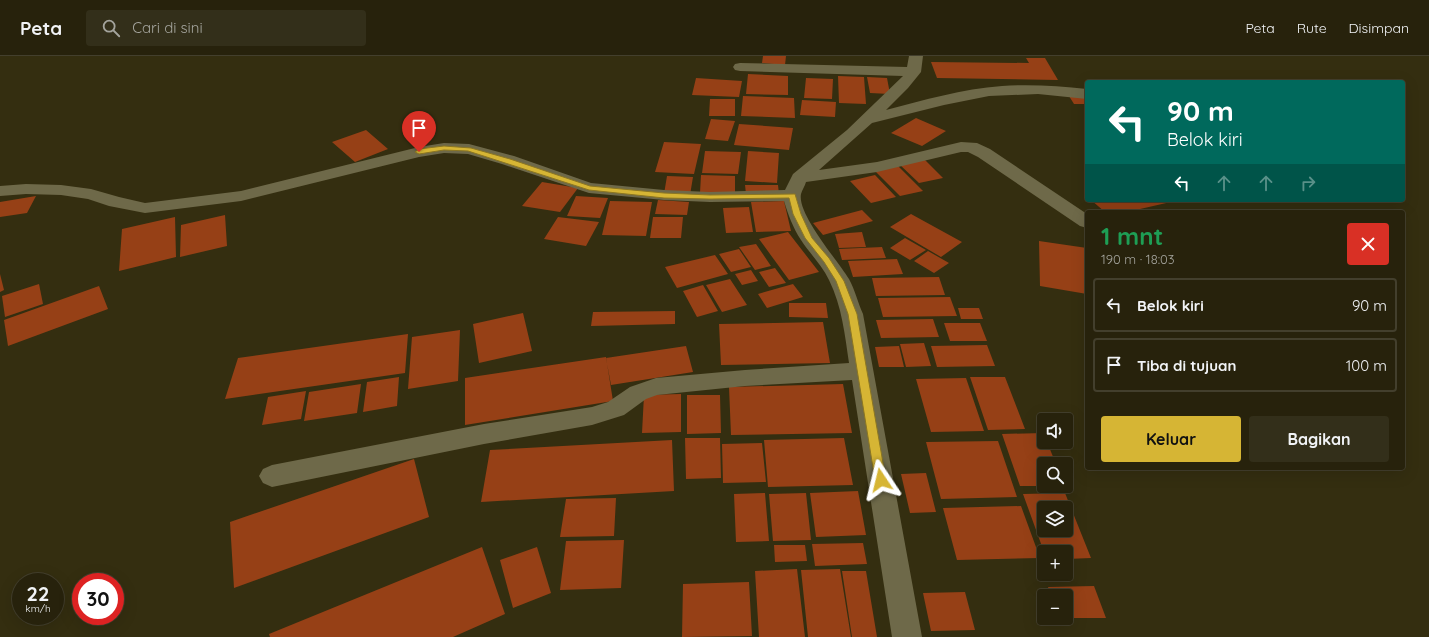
<!DOCTYPE html>
<html lang="id">
<head>
<meta charset="utf-8">
<style>
  body { margin:0; font-family:Quicksand,sans-serif; background:#332f1a; color:#f1f3f6; height:100vh; display:flex; flex-direction:column; font-size:15px; white-space:nowrap }
  * { box-sizing:border-box; margin:0 }
  p { font-size:13px; color:#a4a49d }
  .icon { flex:none; width:22px; height:22px; fill:none; stroke:currentColor; stroke-width:2; stroke-linecap:round; stroke-linejoin:round }
  .map { position:relative; flex:1; overflow:hidden }
  .side { position:absolute; left:1085px; top:154px; width:320px; height:260px; display:flex; flex-direction:column; background:#27220c; border-radius:4px; box-shadow:0 4px 16px #0002,0 0 0 1px #433f2d }
  .side>* { flex:none }
  .hud { position:absolute; left:1085px; top:24px; width:320px; height:122px; border-radius:4px; box-shadow:0 4px 16px #0002,0 0 0 1px #433f2d; background:#00695c; color:#fff; overflow:hidden }
  .controls { position:absolute; left:1037px; top:357px; display:grid; gap:8px }
  .controls a { display:grid; place-items:center; width:36px; height:36px; border-radius:4px; background:#27220c; box-shadow:0 4px 16px #0002,0 0 0 1px #433f2d; font-size:20px }
  .speed { position:absolute; left:12px; top:517px; display:flex; gap:8px; font-size:20px; font-weight:700; text-align:center }
  .speed>* { display:grid; place-content:center; width:52px; height:52px; border-radius:50%; background:#27220c; box-shadow:0 4px 16px #0002,0 0 0 1px #433f2d; line-height:1 }
  .speed small { font-size:10px; font-weight:400 }
  .speed .limit { border:6px solid #d22; background:#fff; color:#111 }
  .pin { position:absolute; display:grid; place-items:center; width:34px; height:34px; color:#fff; margin:-41px -17px; border-radius:50% 50% 50% 0; rotate:-45deg; box-shadow:0 0 4px #0007 }
  .pin .icon { rotate:45deg }
  .me { position:absolute; width:44px; margin:-22px; rotate:350deg; stroke-linejoin:round; filter:drop-shadow(0 0 3px #0008) }
  .turn { display:flex; align-items:center; gap:14px; height:84px; padding:0 16px; font-size:18px }
  .turn .icon { width:52px; height:52px; stroke-width:2.5 }
  .turn b { display:block; font-size:28px; line-height:34px }
  .lanes { display:flex; align-items:center; height:38px; padding:0 16px; background:#0003; justify-content:center; gap:20px; direction:ltr }
  .lanes .off { opacity:.35 }
  .round { display:grid; place-items:center; flex:none; width:42px; height:42px; border-radius:4px; background:#332f1a }
  .headline { display:flex; align-items:center; justify-content:space-between; height:68px; padding:0 16px }
  h1 { font-size:24px; font-weight:700; line-height:30px; color:#1e9e55 }
  .button { display:flex; gap:8px; margin-top:auto; padding:8px 16px }
  .button a { flex:1; height:46px; border-radius:4px; background:#d6b534; color:#111; font-size:16px; font-weight:700; line-height:46px; text-align:center }
  .button a+a { background:#332f1a; color:#f1f3f6 }
  ul { padding:0; list-style:none }
  li { display:flex; align-items:center; gap:12px; height:54px; margin:0 8px 6px; padding:0 8px; border:2px solid #433f2d; border-radius:4px }
  li div { flex:1 }
  li b { display:block; font-size:15px }
  li em { font-style:normal }
  header { display:flex; align-items:center; gap:24px; box-sizing:border-box; height:56px; padding:0 20px; background:#27220c; border-bottom:1px solid #433f2d }
  header strong { font-size:19px }
  nav { display:flex; gap:22px; margin-inline-start:auto; font-size:14px }
  .search { width:280px; height:36px; background:#332f1a; display:flex; align-items:center; gap:10px; box-sizing:border-box; padding:0 14px; border-radius:4px; color:#a4a49d; font-size:15px }
  .map>svg:first-child { display:block }
  .building { fill:#964016; fill-rule:evenodd }
  .lines { fill:none; stroke-linecap:round; stroke-linejoin:round }
  .minor { fill:#6e6949; fill-rule:evenodd }
  .route { fill:#d6b534; stroke:#8b7622 }
</style>
</head>
<body>
<header>
<strong>Peta</strong>
<div class="search"><svg class="icon" aria-label="search" viewBox="0 0 24 24"><circle cx="10" cy="10" r="6"/><path d="M15 15l6 6"/></svg>Cari di sini</div>
<nav><a>Peta</a><a>Rute</a><a>Disimpan</a></nav>
</header>
<div class="map">
<svg width="1429" height="581" viewBox="0 0 1429 581">
  <rect width="100%" height="100%" fill="#342e10"/>
  <!-- building -->
  <path class="building" d="M763,0H786L785,9L762,7Z
    M1026,2H1045L1058,24L937,22L931,6L1029,7Z
    M748,18L788,20V39L746,38Z
    M838,20L864,21L866,48L839,47Z
    M867,21L887,22L890,38L870,37Z
    M696,22L742,25L739,41L692,39Z
    M806,22L833,23L832,43L804,42Z
    M743,40L794,42L795,62L741,60Z
    M1069,40H1085L1087,48H1074Z
    M710,43H735V60H709Z
    M802,44L836,46L835,61L800,59Z
    M916,62L946,75L922,90L891,77Z
    M711,63L735,65L728,85L705,83Z
    M739,68L793,72L789,94L734,89Z
    M366,74L388,93L355,106L332,86Z
    M664,86L701,88L694,118L655,116Z
    M705,95L741,96L738,118L702,117Z
    M748,95L779,97L777,127L745,125Z
    M922,101L943,122L919,127L898,107Z
    M898,110L923,135L900,140L875,115Z
    M701,119L735,120V138L700,137Z
    M875,119L896,141L871,147L850,125Z
    M667,120L693,121L690,139L664,138Z
    M542,126L578,132L560,156L522,150Z
    M745,129H778L779,138H746Z
    M36,140L27,157L0,161V146Z
    M576,140L608,142L600,162L567,160Z
    M658,144L689,146L687,159L655,158Z
    M1091,144H1175V145L1127,156H1105Z
    M610,145L652,146L646,180L602,179Z
    M784,145L791,175L756,176L751,146Z
    M749,151L753,176L726,177L723,152Z
    M862,154L873,165L823,179L813,167Z
    M911,158L962,186L941,201L890,171Z
    M225,159L227,190L180,201L181,169Z
    M175,161L176,201L119,215L122,173Z
    M558,161L599,166L586,190L544,183Z
    M653,161H683L681,182H650Z
    M788,176L819,216L789,224L759,183Z
    M862,176L866,191L839,192L835,178Z
    M905,182L926,194L910,204L890,192Z
    M1039,185L1087,192V238L1040,230Z
    M756,188L771,210L755,214L739,191Z
    M882,191L886,202L842,204L839,193Z
    M739,193L751,211L731,216L719,198Z
    M928,195L949,207L934,217L914,205Z
    M715,199L728,218L677,232L665,211Z
    M897,203L903,218L853,221L848,205Z
    M775,212L786,227L769,231L759,216Z
    M751,214L758,225L742,229L735,218Z
    M0,218L4,234L0,236Z
    M939,221L945,239L876,240L872,222Z
    M730,223L747,249L722,256L706,229Z
    M39,228L43,248L5,261L2,240Z
    M793,228L803,241L767,252L758,238Z
    M703,229L718,255L697,261L683,235Z
    M99,230L108,253L8,290L4,264Z
    M950,241L957,260L883,261L878,242Z
    M789,247H826L828,262L789,261Z
    M958,252H979L983,263H961Z
    M675,255V268L591,270L593,256Z
    M523,257L532,295L479,307L473,268Z
    M933,263L939,281L881,282L876,264Z
    M823,266L830,307L721,309L719,268Z
    M944,267H980L987,285H950Z
    M460,274L458,325L408,333L412,281Z
    M408,278L405,317L225,343L238,302Z
    M924,287L931,310L906,311L900,288Z
    M987,289L995,310L937,311L931,290Z
    M686,290L693,316L611,329L606,302Z
    M899,290L904,311H879L875,291Z
    M606,301L613,345L465,369V322Z
    M399,321L397,350L363,356L367,326Z
    M970,321H1005L1025,373L988,374Z
    M966,322L984,375L931,376L916,323Z
    M361,328L357,357L304,365L309,336Z
    M843,328L852,377L731,379L729,331Z
    M306,335L301,363L262,369L268,341Z
    M681,338V376L642,377L644,339Z
    M687,339H720L721,377L687,378Z
    M1043,377L1044,386H1047L1056,408H1044V430H1020L1002,378Z
    M685,382H720L721,422L686,423Z
    M844,382L853,429L768,431L764,384Z
    M672,384L674,435L481,446L490,394Z
    M998,385L1017,441L941,443L926,386Z
    M762,387L766,426L723,427L722,388Z
    M414,403L429,461L234,532L230,466Z
    M926,417L936,456L910,457L901,418Z
    M858,435L866,479L816,481L810,437Z
    M765,437L769,485L736,486L734,438Z
    M806,437L811,484L773,485L769,438Z
    M1065,437L1091,502L1066,503V496H1044L1023,438ZM1044,452H1066V474H1044Z
    M616,442L614,480L560,481L566,443Z
    M1021,450L1040,502L957,504L943,452Z
    M624,484L621,532L560,534L566,485Z
    M863,487L867,508L815,510L812,488Z
    M774,489H805L807,505L775,506Z
    M482,491L505,558L453,581H270L269,578Z
    M537,491L551,537L513,552L500,504Z
    M797,513L805,581H759L755,515Z
    M840,513L851,581H808L801,514Z
    M842,515H866L877,581H852Z
    M749,526L752,580L682,581L683,528Z
    M1094,530L1106,562H1066V540H1051L1048,531Z
    M965,536L975,574L931,575L923,537Z"/>
  <g class="lines">
    <!-- minor -->
    <path class="minor" d="M909,0H923L921,16L908,32L886,54C924,44 962,33 1002,30C1030,28 1059,30 1087,33V43L1038,38L989,40L944,49L872,67L819,114L877,106L961,86L977,87L990,93L1087,158V172L1080,170L978,101L968,96H961L877,116L806,126C805,130 802,134 801,138C797,158 838,205 849,223C855,234 858,247 863,258L922,581H892L852,324L745,330L657,339L646,343L624,359L592,369L484,388L272,431L263,427L259,420L263,413L272,409L484,368L592,351L608,346L630,331L656,322L745,314L849,307C845,280 842,250 829,224C822,209 810,198 801,184C793,172 788,158 784,145L710,146L664,144L589,137L502,108L468,98L444,97L419,101L241,145L145,157L109,150L88,143L61,139L26,138L0,140V130L26,128L61,129L91,133L119,141L145,147L241,135L419,91L444,87L469,88L514,100L591,127L664,134L710,136L785,134L793,118L847,74L903,20L740,15L735,14L733,11L735,8L740,7L907,11Z"/>
  </g>
  <!-- route -->
  <path class="route" d="M444,90L471,92L510,103L590,130L664,137L710,139L795,138L801,158L812,182L829,202L844,225L857,258L886,424L884,427L881,429L877,427L875,424L848,258L836,225L824,206L805,182L793,158L789,142L710,143L664,142L589,134L468,95L444,94L419,98L415,96L419,93Z"/>
</svg>
<div class="controls">
<a><svg class="icon" aria-label="sound" viewBox="0 0 24 24"><path d="M4 9h4l5-4v14l-5-4H4zM17 9q2 3 0 6"/></svg></a>
<a><svg class="icon" aria-label="search" viewBox="0 0 24 24"><circle cx="10" cy="10" r="6"/><path d="M15 15l6 6"/></svg></a>
<a><svg class="icon" aria-label="layers" viewBox="0 0 24 24"><path d="M12 4l9 5-9 5-9-5zM3 14l9 5 9-5"/></svg></a>
<a>+</a>
<a>−</a>
</div>
<div class="speed"><div>22<small>km/h</small></div><div class="limit">30</div></div>
<div class="pin" style="left:419px;top:96px;background:#d93025"><svg class="icon" aria-label="arrive" viewBox="0 0 24 24"><path d="M6 21V4h12l-3 4 3 4H6"/></svg></div>
<svg class="me" style="left:881px;top:424px" viewBox="-20 -20 40 40"><path d="M0-17L14 15 0 8-14 15z" fill="#d6b534" stroke="#fff" stroke-width="4"/></svg>
<div class="hud">
<div class="turn"><svg class="icon" aria-label="left" viewBox="0 0 24 24"><path d="M17 20v-9H6M10 6l-5 5 5 5"/></svg><div><b>90 m</b>Belok kiri</div></div>
<div class="lanes"><svg class="icon" aria-label="left" viewBox="0 0 24 24"><path d="M17 20v-9H6M10 6l-5 5 5 5"/></svg><svg class="icon off" aria-label="ahead" viewBox="0 0 24 24"><path d="M12 20V5M6 11l6-6 6 6"/></svg><svg class="icon off" aria-label="ahead" viewBox="0 0 24 24"><path d="M12 20V5M6 11l6-6 6 6"/></svg><svg class="icon off" aria-label="right" viewBox="0 0 24 24"><path d="M7 20v-9h11M14 6l5 5-5 5"/></svg></div>
</div>
<section class="side">
<div class="headline"><div><h1>1 mnt</h1><p>190 m · 18:03</p></div><a class="round" style="background:#d93025;color:#fff"><svg class="icon" aria-label="close" viewBox="0 0 24 24"><path d="M6 6l12 12M18 6L6 18"/></svg></a></div>
<ul>
<li><svg class="icon" aria-label="left" viewBox="0 0 24 24"><path d="M17 20v-9H6M10 6l-5 5 5 5"/></svg><div><b>Belok kiri</b></div><em>90 m</em></li>
<li><svg class="icon" aria-label="arrive" viewBox="0 0 24 24"><path d="M6 21V4h12l-3 4 3 4H6"/></svg><div><b>Tiba di tujuan</b></div><em>100 m</em></li>
</ul>
<div class="button"><a>Keluar</a><a>Bagikan</a></div>
</section>
</div>
</body>
</html>
